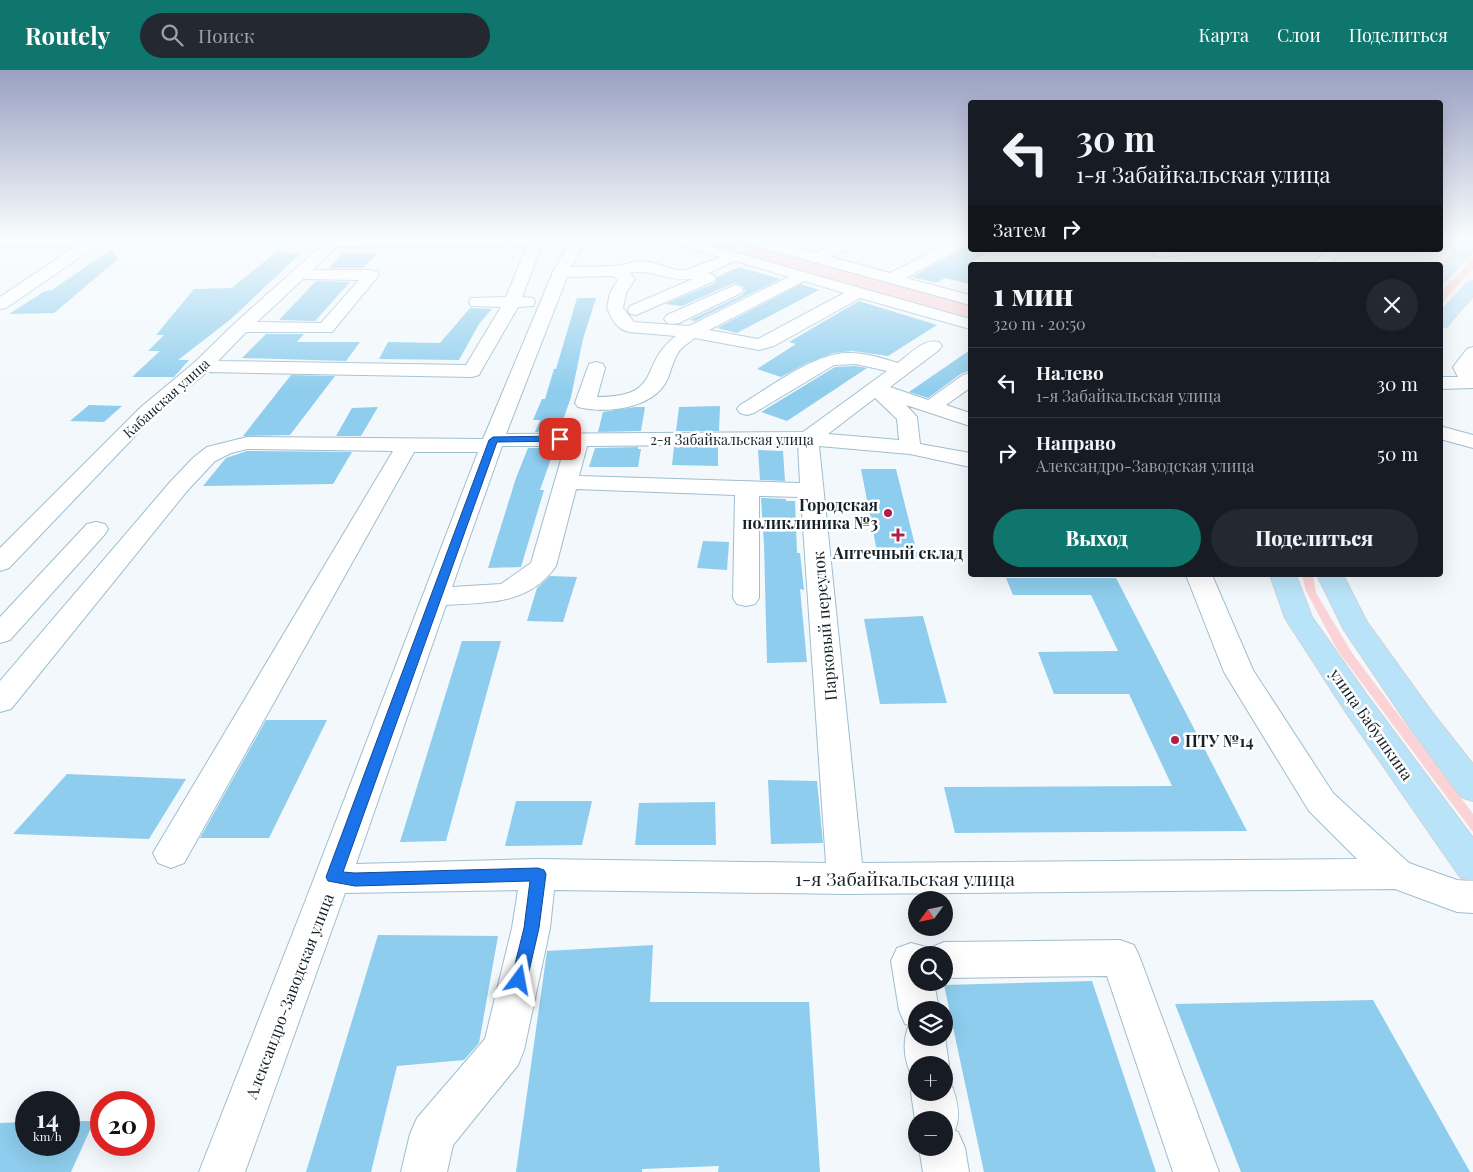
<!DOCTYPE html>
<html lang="ru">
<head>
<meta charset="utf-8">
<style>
  body { margin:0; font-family:"Playfair Display",serif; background:#242831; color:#f1f3f6; height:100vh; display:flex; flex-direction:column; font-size:19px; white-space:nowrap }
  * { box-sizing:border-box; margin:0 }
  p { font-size:16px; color:#9ea1a6 }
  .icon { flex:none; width:28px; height:28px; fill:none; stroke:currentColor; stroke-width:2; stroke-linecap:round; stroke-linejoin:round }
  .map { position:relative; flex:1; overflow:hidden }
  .details { position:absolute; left:968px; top:192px; width:475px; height:315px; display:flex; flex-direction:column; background:#171b24; border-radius:5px; box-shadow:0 5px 20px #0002 }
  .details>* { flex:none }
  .top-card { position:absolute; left:968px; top:30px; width:475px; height:152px; border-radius:5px; box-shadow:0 5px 20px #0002; background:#171b24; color:#f1f3f6; overflow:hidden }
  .needle { width:32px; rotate:237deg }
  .controls { position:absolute; left:908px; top:821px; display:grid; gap:10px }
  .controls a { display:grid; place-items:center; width:45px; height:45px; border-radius:50%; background:#171b24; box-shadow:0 5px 20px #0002; font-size:25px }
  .speed { position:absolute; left:15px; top:1021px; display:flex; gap:10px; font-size:25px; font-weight:700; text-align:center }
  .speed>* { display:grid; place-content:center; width:65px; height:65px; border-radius:50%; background:#171b24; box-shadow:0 5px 20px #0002; line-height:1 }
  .speed small { font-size:12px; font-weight:400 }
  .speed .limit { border:8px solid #d22; background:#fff; color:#111 }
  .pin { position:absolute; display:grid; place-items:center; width:42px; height:42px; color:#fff; margin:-21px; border-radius:10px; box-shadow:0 2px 8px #0006 }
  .me { position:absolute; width:55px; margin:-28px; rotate:13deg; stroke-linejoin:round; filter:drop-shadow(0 0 4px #0008) }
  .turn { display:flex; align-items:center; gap:18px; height:105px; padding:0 25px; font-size:22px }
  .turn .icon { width:65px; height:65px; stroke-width:2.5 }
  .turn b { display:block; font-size:35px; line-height:42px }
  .then { display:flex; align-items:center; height:48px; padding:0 25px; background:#0003; gap:10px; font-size:19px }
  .round { display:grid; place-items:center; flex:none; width:52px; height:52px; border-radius:26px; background:#242831 }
  .summary { display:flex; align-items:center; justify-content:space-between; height:85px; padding:0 25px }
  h1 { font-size:30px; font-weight:800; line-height:38px }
  .action { display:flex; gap:10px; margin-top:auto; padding:10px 25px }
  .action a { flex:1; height:58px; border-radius:30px; background:#0f766e; color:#fff; font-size:20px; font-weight:800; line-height:58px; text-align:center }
  .action a+a { background:#242831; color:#f1f3f6 }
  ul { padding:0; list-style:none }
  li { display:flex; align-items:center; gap:15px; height:70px; padding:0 25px; border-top:1px solid #363941 }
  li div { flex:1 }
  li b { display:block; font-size:19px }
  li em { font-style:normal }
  header { display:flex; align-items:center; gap:30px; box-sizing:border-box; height:70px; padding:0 25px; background:#0f766e; color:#fff }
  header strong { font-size:24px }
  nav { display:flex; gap:28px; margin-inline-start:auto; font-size:18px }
  .search { width:350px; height:45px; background:#242831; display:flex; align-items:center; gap:12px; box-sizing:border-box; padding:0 18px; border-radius:28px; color:#9ea1a6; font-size:19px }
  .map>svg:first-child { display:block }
  .green { fill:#fbd2d6 }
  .building { fill:#8ecded }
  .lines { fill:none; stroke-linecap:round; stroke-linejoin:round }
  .minor-casing { stroke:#9fbecf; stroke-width:2 }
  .major-casing { stroke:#d0d3d4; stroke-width:2 }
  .minor { fill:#fff; fill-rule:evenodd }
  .major { fill:#b9e3f8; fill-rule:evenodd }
  .route { fill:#1a73e8; stroke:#114b97 }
  .poi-dot { fill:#b01e49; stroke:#fff; stroke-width:2 }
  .labels { text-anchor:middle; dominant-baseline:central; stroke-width:5; stroke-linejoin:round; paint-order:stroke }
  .far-street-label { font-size:14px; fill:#152127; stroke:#fff }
  .poi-label { font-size:16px; font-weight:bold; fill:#152127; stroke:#fff; text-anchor:end }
  .street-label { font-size:16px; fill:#152127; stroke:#fff }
  .near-street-label { font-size:19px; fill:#152127; stroke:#fff }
</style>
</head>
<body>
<header>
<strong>Routely</strong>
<div class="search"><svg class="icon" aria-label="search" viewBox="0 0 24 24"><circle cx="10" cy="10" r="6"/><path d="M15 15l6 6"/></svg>Поиск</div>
<nav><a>Карта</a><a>Слои</a><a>Поделиться</a></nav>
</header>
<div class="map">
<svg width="1473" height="1102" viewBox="0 0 1473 1102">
  <rect width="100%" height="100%" fill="#f2f8fc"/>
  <!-- green -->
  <path class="green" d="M687,168H737L970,232V248Z
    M1473,189V199L1440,235V223Z
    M1302,505H1313L1316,523L1352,583L1473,744V762L1338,581L1306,521Z"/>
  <!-- building -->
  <path class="building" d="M970,175V180H992L970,193V214L945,208L936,213L912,207Z
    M111,179L118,189L54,243L9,244L45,221L52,220Z
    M276,182L301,183L231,249L178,290H189L174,307H132L160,281H148L164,265H156L194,219L232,218Z
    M343,183H378L363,198H329Z
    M739,197L781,209L695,251L690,250L742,225L745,221L743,216L734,213L682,236L665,234L715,213L717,207Z
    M316,211L350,212L315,251L279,250Z
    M801,214L819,220L737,263L717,258Z
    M577,228H596L583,269L571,327L559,362H535L540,350H533L542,329H545L554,299H556Z
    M859,231L937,255L888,286L853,281L833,283L805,294L781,307L757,299L796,274L789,272Z
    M470,238L492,239L479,254L459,290L379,289L388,272L440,273Z
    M266,264H304L297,272H360L346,291L242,288Z
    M970,280V301L962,303L928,328L909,322Z
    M856,296L867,298L787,351L761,342L835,297Z
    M291,305L335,306L290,365L243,366Z
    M89,335L122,336L104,352L70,351Z
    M720,336L719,361H676L679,337Z
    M378,337L361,366H336L352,338Z
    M635,337H645L641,361L598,362L603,342Z
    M638,377V379H641L638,397H589L595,378Z
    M674,377H718V396L672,395Z
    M528,378H554V380L540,420H544L521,497L488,498L516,408Z
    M758,380L783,381L785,411L760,410Z
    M247,381L352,382L333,414L203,416L226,388Z
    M861,399H896L918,487H878Z
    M761,428L786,429V431H795L797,483H800L804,520L800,519L807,592L767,593L764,474Z
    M703,471L729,472L727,500L697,498Z
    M550,506L577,507L563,552L527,551L537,518Z
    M1006,508H1116L1247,761L955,763L944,717L1172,716L1129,624H1054L1038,582L1118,581L1091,525H1013Z
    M923,546L947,633L880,634L864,549Z
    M462,571H501L446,771L400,772Z
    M266,650H327L269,768H200Z
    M67,704L186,709L149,769L13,764Z
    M768,710L817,711L823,773L771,774Z
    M516,731H592L582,775L505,776Z
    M715,732L716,775H635L639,733Z
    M378,865L498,866L479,973L464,990L397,996L371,1102H306Z
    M653,875L650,932H809L820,1102H718L719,1096L642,1099V1102H516L547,881Z
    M1092,911L1156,1102H984L944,915Z
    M1373,930L1470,1102H1241L1175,934Z
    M69,1051H94L71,1102H0V1053L26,1052V1075H69Z"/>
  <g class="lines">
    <!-- minor casing -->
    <g class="minor-casing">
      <path id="minor" d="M0,168H227L225,171L220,172L114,173L96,176L6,238L0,239V227L76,176H0Z
        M330,168L541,169L543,172L522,227L533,228L535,232L533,236L518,237L481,301L479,305L472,307L207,302L155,345L9,498L0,501V478L141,337L195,292L235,253ZM527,176L506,227L471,228L469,232L471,236L501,237L466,295L218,291L246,262H332L379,205L377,202L371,200H313L336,177ZM303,209L359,210L321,253L257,252Z
        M578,168H595L580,179L571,197L616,196L639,191L650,192L676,200H686L720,187L665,171L663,168H684L970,249V259L860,228L774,276L759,280L695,268C690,272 681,277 678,283C672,292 671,303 666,312C651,339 605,344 578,337L575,333L589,294L596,292L603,294L605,298L597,327C665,327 637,295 676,266L629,262C616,259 612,249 607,238L610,223L618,210L612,206L567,207L506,364L803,362L887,301L856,294L834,295L754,343L747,345L740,343L737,339L740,335C769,318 813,284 846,283C864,282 881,288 898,293C910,284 924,268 939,272L942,276L939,280L890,317L928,330L963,305L970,303V318L946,335L970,343V356L906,335L917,347L920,374L970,383V397L910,384L819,376L862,793L1357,789L1309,741L1224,602L1186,505H1212L1253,600L1333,723L1409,793L1457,810L1473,811V843L1457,842L1395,819L845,824L554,820L550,858L524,980L518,995L453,1075L447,1102H401L410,1064L417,1048L485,969L512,858L518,820L345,823L245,1102H199L303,837L478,382H414L184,793L171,798L158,793L153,783L393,381L247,379L231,383L215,391L187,421L11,639L0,642V611L171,411L194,387L207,377L247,367L483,369L553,202L569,173ZM735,191L789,207L689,256L634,252L623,238L626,223L635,209L629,203C651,198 670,212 693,209L630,236L628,240L630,244L636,245L714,211L716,208L714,205L708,203ZM804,211L844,223L758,269L709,260ZM875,328L897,349L899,370L828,364ZM798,374L800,413L579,406L587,376ZM565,376L531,493L501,514L452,517L502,376ZM576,419L735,425L733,528L737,534L746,536L755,534L759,528V426L801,427L826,793L538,789L356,794L446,535C488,532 529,535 556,496Z
        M735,168H757L815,183L850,168H868L866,171L831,187L890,203L959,168H970V173L906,208L970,225V235L737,171Z
        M1440,168L1473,174V182L1440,175Z
        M1155,180H1200L1198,183L1193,184L1160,187L1155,186L1153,183Z
        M1328,180H1344L1328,195H1311Z
        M735,215L741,217L743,220L741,223L679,253L673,254L667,253L664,249L667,245Z
        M1473,277V318L1440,319V307H1458L1453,297L1467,279Z
        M1440,356L1473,365V378L1440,369Z
        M96,452L105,454L108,459L105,464L10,570L0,573V547L87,454Z
        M1120,870L1134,875L1140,888L1219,1102H1173L1107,906L944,908V885H916V912H934L939,940H916V968H944V965L945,968L949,995L945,1005L948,1007C956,1024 962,1043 955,1061L958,1062L965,1078L969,1102H923L919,1078H944V1050H916V1054L915,1050L911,1022L916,1011L913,1010C905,992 901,974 909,955L905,954L899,940L891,891L897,878L911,873L930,878L944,872ZM916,995H944V1022H916Z"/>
    </g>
    <!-- major casing -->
    <g class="major-casing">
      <path id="major" d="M1473,168V181L1446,210L1440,212V198L1468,169Z
        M1473,211V226L1446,257L1440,258V243L1467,213Z
        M1270,505H1296L1312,547L1367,625L1473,768V811L1460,807L1345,641L1285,548Z
        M1317,505H1343L1367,552L1432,642L1473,694V731L1461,727L1410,658L1344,560Z"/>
    </g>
    <!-- minor -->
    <use href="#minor" class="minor"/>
    <!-- major -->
    <use href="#major" class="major"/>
  </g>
  <!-- sky -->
  <linearGradient id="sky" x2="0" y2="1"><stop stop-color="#99a0c3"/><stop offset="0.52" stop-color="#f9fcfe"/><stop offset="1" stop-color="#f9fcfe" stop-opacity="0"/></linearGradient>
  <rect width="1473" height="322" fill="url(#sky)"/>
  <!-- route -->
  <path class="route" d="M560,366L563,367V371L497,372L343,802L355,803L538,798L544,800L546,804L539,858L527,910L525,915L519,918L513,915L511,910L524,858L530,811L355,816L328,811L326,807L489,370L493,367Z"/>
  <!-- markers -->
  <g class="poi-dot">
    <circle cx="888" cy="443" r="5"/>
    <path d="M895.5 457.5h5v5h5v5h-5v5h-5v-5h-5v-5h5z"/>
    <circle cx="1175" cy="670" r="5"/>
  </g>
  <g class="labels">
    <!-- far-street labels -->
    <g class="far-street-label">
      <text transform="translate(166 328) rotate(-42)">Кабанская улица</text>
      <text x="732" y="369">2-я Забайкальская улица</text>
    </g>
    <!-- poi labels -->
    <g class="poi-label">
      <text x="878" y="434">Городская<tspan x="878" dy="18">поликлиника №3</tspan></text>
      <text x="898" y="482" text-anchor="middle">Аптечный склад</text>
      <text x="1185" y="670" text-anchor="start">ПТУ №14</text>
    </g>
    <!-- street labels -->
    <g class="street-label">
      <text transform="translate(824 556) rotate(-95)">Парковый переулок</text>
      <text transform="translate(1372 654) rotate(55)">улица Бабушкина</text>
      <text transform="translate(289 926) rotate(-69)">Александро-Заводская улица</text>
    </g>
    <!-- near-street labels -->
    <g class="near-street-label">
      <text x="905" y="808">1-я Забайкальская улица</text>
    </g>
  </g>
</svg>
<div class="controls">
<a><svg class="needle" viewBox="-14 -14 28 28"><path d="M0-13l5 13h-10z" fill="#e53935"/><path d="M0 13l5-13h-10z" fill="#9ea1a6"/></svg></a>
<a><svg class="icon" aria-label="search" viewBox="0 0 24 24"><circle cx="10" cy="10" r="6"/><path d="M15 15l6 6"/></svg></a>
<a><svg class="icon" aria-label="layers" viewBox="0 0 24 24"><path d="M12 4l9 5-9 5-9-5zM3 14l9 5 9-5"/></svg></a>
<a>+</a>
<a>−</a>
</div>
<div class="speed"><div>14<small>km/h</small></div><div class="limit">20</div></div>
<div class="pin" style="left:560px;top:369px;background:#d93025"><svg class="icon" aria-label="arrive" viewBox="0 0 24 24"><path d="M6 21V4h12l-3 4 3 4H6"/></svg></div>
<svg class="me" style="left:519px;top:910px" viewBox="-20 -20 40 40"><path d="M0-17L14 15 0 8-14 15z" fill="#1a73e8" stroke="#fff" stroke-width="4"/></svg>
<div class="top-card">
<div class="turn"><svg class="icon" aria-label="left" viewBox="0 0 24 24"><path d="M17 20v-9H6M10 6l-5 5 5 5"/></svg><div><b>30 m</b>1-я Забайкальская улица</div></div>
<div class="then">Затем<svg class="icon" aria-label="right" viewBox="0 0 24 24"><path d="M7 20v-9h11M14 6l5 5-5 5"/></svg></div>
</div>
<section class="details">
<div class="summary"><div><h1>1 мин</h1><p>320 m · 20:50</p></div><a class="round"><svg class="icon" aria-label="close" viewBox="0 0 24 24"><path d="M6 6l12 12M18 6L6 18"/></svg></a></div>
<ul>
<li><svg class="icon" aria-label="left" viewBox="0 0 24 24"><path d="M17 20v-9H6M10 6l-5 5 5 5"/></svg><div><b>Налево</b><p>1-я Забайкальская улица</p></div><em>30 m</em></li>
<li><svg class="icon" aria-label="right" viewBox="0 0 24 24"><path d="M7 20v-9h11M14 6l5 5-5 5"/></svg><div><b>Направо</b><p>Александро-Заводская улица</p></div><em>50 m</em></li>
</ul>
<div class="action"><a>Выход</a><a>Поделиться</a></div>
</section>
</div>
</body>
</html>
